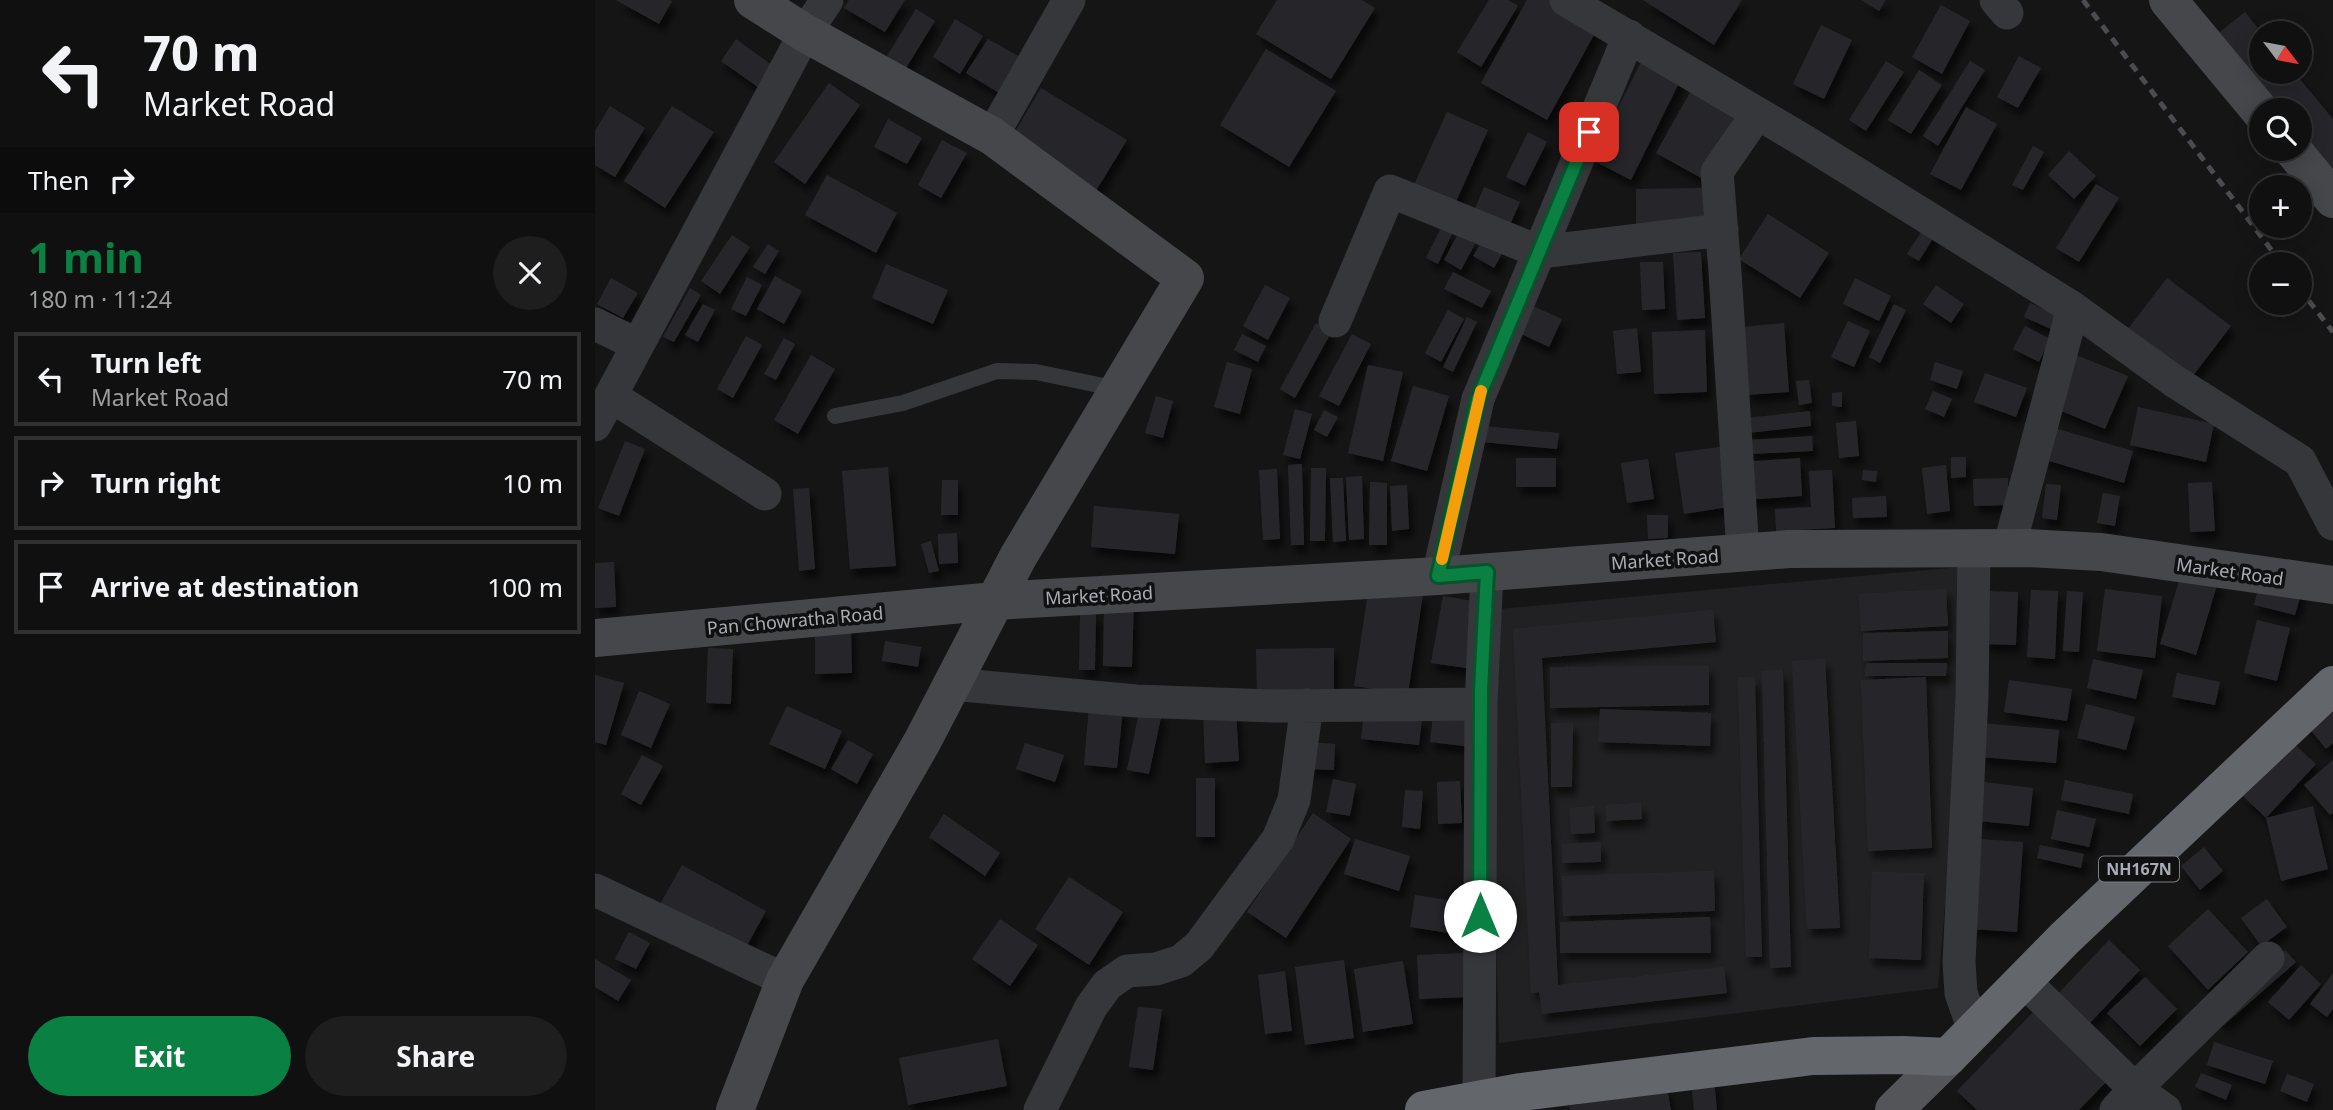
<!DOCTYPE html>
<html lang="en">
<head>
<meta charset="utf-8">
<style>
  body { margin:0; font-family:"Noto Sans",sans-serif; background:#1e1e1e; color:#f1f3f6; height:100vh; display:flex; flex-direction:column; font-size:26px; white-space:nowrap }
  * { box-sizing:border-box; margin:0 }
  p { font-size:23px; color:#9c9d9f }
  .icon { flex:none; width:38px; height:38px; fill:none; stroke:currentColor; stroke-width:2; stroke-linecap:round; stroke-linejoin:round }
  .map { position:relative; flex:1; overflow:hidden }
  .drawer { display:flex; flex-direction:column; background:#101010; width:595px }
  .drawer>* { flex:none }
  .guide { background:#101010; color:#f1f3f6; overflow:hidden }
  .needle { width:46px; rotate:122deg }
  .fabs { position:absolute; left:1654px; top:21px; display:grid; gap:14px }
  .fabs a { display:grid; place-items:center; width:63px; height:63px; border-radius:50%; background:#101010; box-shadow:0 4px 18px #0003,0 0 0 2px #303030; font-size:35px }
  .pin { position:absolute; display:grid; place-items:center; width:60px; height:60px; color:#fff; margin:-30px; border-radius:14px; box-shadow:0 4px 10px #0006 }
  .me { position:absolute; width:77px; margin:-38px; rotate:0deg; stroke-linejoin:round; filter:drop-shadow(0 0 5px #0008) }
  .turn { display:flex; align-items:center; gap:24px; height:147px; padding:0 28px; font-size:32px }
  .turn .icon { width:91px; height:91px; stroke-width:2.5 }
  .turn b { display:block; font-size:49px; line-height:60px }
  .then { display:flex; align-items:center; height:66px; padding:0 28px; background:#0003; gap:14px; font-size:26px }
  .round { display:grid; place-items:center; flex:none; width:74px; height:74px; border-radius:37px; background:#1e1e1e }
  .head { display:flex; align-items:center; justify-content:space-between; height:119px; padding:0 28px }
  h1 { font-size:42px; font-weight:700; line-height:52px; color:#0b8043 }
  .cta { display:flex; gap:14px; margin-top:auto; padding:14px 28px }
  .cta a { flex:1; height:80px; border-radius:42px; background:#0b8043; color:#fff; font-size:28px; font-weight:700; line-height:80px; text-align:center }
  .cta a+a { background:#1e1e1e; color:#f1f3f6 }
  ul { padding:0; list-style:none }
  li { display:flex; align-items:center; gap:21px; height:94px; margin:0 14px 10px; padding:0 14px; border:4px solid #303030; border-radius:0px }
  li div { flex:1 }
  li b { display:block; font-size:26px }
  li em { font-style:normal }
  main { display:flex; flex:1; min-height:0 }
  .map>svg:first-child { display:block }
  .built { fill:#212123 }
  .building { fill:#28282a; filter:url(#shadow) }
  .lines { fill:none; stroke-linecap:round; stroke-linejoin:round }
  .lane { stroke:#36373b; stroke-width:16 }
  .street { stroke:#36373b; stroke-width:33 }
  .secondary { stroke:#45474b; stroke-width:38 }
  .primary { stroke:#535559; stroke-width:38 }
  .highway { stroke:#63666b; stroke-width:38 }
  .rail { stroke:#4a4c50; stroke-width:5; stroke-dasharray:9 7; stroke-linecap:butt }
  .route-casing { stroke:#07532c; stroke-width:18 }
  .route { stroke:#0b8043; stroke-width:12 }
  .slow { stroke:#f59e0b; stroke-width:12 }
  .labels { text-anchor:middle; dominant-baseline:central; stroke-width:7; stroke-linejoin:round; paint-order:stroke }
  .shield { fill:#101011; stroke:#7a7e84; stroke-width:2 }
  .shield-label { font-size:16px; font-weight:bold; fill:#a8adb5 }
  .street-label { font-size:18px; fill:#a8adb5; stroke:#101011 }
</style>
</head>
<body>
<main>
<section class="drawer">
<div class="guide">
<div class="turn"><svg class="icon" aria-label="left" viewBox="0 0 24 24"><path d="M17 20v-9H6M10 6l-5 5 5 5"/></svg><div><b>70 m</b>Market Road</div></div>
<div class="then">Then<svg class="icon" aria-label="right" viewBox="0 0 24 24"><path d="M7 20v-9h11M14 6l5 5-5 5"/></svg></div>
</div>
<div class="head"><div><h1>1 min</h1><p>180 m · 11:24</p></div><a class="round"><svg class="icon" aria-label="close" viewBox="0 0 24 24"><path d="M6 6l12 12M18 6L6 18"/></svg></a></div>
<ul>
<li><svg class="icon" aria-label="left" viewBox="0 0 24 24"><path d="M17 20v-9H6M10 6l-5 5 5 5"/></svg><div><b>Turn left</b><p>Market Road</p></div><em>70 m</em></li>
<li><svg class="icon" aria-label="right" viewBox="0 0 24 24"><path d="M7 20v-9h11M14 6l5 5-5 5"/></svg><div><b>Turn right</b></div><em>10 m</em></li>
<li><svg class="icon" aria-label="arrive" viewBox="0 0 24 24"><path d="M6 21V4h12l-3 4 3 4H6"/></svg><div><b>Arrive at destination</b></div><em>100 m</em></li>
</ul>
<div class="cta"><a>Exit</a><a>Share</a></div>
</section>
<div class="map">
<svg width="1738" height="1110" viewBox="0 0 1738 1110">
  <defs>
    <filter id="shadow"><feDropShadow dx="4.5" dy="8" stdDeviation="3.5" flood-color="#0009"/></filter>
  </defs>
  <rect width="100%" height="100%" fill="#151516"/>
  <!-- built -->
  <path class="built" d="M1365,567L1361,775L1343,988L904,1043L892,610Z"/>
  <!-- building -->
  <path class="building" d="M21,0H75L77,1L64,24Z
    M254,0H310L290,32L249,8Z
    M682,0H767L780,8L736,79L661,34Z
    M894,0H913L923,6L886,67L862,52Z
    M932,0H962L1005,24L952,120L886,83Z
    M1048,0H1147L1119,45Z
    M1266,0H1291L1284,11Z
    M1346,5L1375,21L1347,74L1317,57Z
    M321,9L340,21L308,73L289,61Z
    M1650,12L1666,32V72H1699L1738,119V174L1704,150V110H1672L1614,41Z
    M360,19L388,36L365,74L338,57Z
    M1226,25L1257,40L1229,99L1198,84Z
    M141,39L182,69L167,90L126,61Z
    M393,39L432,61L411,97L371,73Z
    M671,49L741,91L694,167L625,125Z
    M1049,56L1088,75L1036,180L997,160Z
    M1424,56L1446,68L1423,108L1402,97Z
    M1291,61L1309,72L1271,131L1254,120Z
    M1375,61L1390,70L1343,146L1328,136Z
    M1324,70L1347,85L1316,134L1293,120Z
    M1102,80L1146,105L1106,178L1061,153Z
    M234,83L265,105L210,184L179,162Z
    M446,88L532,140L496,199L411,147Z
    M15,106L50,128L20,177L0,165V131Z
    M77,106L119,132L70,208L29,181Z
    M1371,107L1402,124L1366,190L1335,174Z
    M852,112L893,130L860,204L819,185Z
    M293,119L327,138L312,164L279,147Z
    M933,132L952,142L930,186L911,177Z
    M347,140L372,153L346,198L323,185Z
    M1438,146L1449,152L1428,190L1417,185Z
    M1474,151L1501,176L1479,199L1453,175Z
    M232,175L302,213L281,253L210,215Z
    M1501,184L1524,198L1484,262L1461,248Z
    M889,187L925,202L911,234L876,219Z
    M1111,188V225L1041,227V189Z
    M1173,214L1234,253L1205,298L1144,259Z
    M1334,220L1345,227L1324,261L1312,254Z
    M846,228L857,234L843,264L831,258Z
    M863,234L880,244L866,270L849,260Z
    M137,235L155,247L125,294L106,281Z
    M887,241L908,252L899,268L878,256Z
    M173,244L184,251L170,274L158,267Z
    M1106,252L1110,318L1082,320L1078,253Z
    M1045,262H1068L1070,309L1047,310Z
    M291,264L353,290L338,324L277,298Z
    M858,272L896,291L887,308L849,289Z
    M180,276L207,291L189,324L162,309Z
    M152,277L167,285L151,316L136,309Z
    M16,278L43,293L28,318L2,304Z
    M1260,278L1296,296L1284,321L1248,304Z
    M1572,278L1636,326L1594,381L1530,333Z
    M670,285L695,298L673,340L648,326Z
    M1341,285L1369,304L1356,323L1328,304Z
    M95,288L106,295L79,342L68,337Z
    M1435,303L1464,316L1458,330L1429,317Z
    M108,304L120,310L103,342L90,335Z
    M933,304L967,319L954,347L920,331Z
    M1299,304L1311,310L1285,363L1274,357Z
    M853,310L869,319L846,362L830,353Z
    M872,317L882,322L858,372L848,367Z
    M1253,321L1275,331L1259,367L1236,357Z
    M721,323L737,331L700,398L685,389Z
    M1189,323L1194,392L1152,395L1147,327Z
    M1430,326L1455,339L1444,362L1418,349Z
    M1042,328L1046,372L1022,374L1018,331Z
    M1110,330L1112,392L1059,394L1057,332Z
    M647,334L671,346L663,362L639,350Z
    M757,334L776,344L744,406L724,396Z
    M151,336L167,345L138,398L122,389Z
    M189,338L200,344L181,380L169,374Z
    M216,355L240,369L203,434L179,420Z
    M1481,355L1533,376L1510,429L1459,408Z
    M632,362L657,369L645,414L619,407Z
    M1340,362L1368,371L1362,389L1335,380Z
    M773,365L808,372L788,461L753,453Z
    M1390,373L1432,388L1421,417L1379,402Z
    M1214,380L1217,403L1204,405L1201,381Z
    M818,386L854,396L832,471L796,461Z
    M1338,391L1357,399L1349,417L1330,409Z
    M1247,392V407L1237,406V393Z
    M561,396L578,401L568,438L550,433Z
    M1543,407L1619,424L1611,462L1535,445Z
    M700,409L717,414L705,459L688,455Z
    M729,410L743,417L732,437L719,430Z
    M1215,411L1216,426L1153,433L1151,418Z
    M1261,421L1264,456L1244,458L1241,423Z
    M888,426L964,433L962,449L886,442Z
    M1456,427L1538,451L1529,483L1447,459Z
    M1217,436L1218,451L1154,454L1153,440Z
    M30,441L50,449L24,516L3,508Z
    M1132,446L1140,506L1089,514L1080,453Z
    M1356,457H1371V477L1356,478Z
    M921,458H961V487H921Z
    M1205,458L1207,496L1149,500L1147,462Z
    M1053,459L1059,499L1032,503L1026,463Z
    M707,464L709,545H696L693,465Z
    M1351,465L1355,511L1332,514L1327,468Z
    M293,467L301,566L255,569L247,471Z
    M716,468H731L730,541H715Z
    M682,469L685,539L668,540L664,470Z
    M1237,470L1240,528L1181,531L1180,509L1216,507L1214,471Z
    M1268,470L1282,471L1281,482L1267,480Z
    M767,476L769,539L754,540L751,477Z
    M735,478H748L751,541L738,542Z
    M1413,478V505L1379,506L1378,479Z
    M347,480H363V515H346Z
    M775,482L792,483V545H774Z
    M1617,482L1620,531L1595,532L1593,483Z
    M1451,484L1466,485L1462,520L1447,518Z
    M812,485L814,529L797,531L795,486Z
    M214,488L220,569L204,571L198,489Z
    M1508,493L1525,496L1520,526L1502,523Z
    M1291,496L1292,517L1258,518L1257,498Z
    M499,506L584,514L580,554L496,547Z
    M1052,515H1073V538L1053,539Z
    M362,533L363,563L344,564L343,534Z
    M336,541L344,571L334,573L326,544Z
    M19,562L21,607L0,608V563Z
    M1587,571L1623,582L1601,655L1565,644Z
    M1666,576L1708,587L1700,615L1659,605Z
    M774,586L828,594L813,694L759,686Z
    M1351,589L1353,626L1266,631L1264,594Z
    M1510,589L1567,596L1560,658L1502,651Z
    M1436,590L1463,591L1460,659L1432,657Z
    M1391,591L1423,592L1421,645L1389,644Z
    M1472,591L1488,592L1484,652L1468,651Z
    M848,596L889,603L878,669L836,663Z
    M509,599H539L537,667L508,666Z
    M1118,610L1121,642L947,658L963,985L1129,967L1132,993L947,1014L944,992L936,993L918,629Z
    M485,614H501L500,670H484Z
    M1662,620L1695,628L1682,681L1649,673Z
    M256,624L257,673L220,674V625Z
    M1353,631V658L1268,661V633Z
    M290,641L326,647L323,667L287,661Z
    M113,648L138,649L136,704L111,703Z
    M739,648V692L662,694L661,649Z
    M1230,659L1245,928L1212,929L1197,661Z
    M1498,659L1548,670L1541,699L1492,688Z
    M1271,663H1352L1351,676H1270Z
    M1114,666V705L955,708V667Z
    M1188,670L1196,967L1175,968L1167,671Z
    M1582,673L1625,682L1620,705L1577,697Z
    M0,675L29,683L11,745L0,742Z
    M1143,677H1160L1167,957H1151Z
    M1331,677L1337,848L1273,851L1266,680Z
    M1414,680L1477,689L1472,721L1409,712Z
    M44,691L75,704L56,748L26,735Z
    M1738,700V743L1731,749L1710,723Z
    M1491,704L1540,717L1531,750L1482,738Z
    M192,706L247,731L230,769L174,744Z
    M494,706L528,709L522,768L489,765Z
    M545,708L567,713L554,774L532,770Z
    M1005,709L1116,713L1115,746L1003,742Z
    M641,711L644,761L610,763L608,713Z
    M769,712L827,718L824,745L766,739Z
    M838,716L880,722L877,747L835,742Z
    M956,723H978L977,787H956Z
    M1386,723L1464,730L1461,763L1384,757Z
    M253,740L278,754L262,784L236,769Z
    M714,742L740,744L739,770L712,769Z
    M430,743L469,755L460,782L421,769Z
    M1698,743L1721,764L1671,818L1718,806L1733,869L1686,881L1671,818L1648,796Z
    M47,755L68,766L46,805L26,794Z
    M1738,760V813L1735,815L1709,785Z
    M601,778H620V837H601Z
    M738,779L761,784L755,816L731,812Z
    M1470,780L1538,794L1534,814L1466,800Z
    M865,781L867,823L843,824L842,782Z
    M1388,782L1438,788L1434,826L1383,821Z
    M810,790L828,791L825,829L807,827Z
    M1046,803L1047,819L1011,821V805Z
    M999,806L1000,833L976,834L975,808Z
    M1462,810L1501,819L1494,847L1456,839Z
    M718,813L756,839L691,938L652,912Z
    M349,814L405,853L390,876L334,837Z
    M760,839L815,856L804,891L749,874Z
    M1382,839L1428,842L1422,932L1377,929Z
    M1006,842V862L967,863V844Z
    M1445,845L1489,854L1486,868L1442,858Z
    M1609,847L1628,871L1605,890L1586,866Z
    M87,865L171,911L148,953L64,906Z
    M1119,871L1120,911L968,916L967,876Z
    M1277,872L1329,873L1326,960L1274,958Z
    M474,877L528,912L494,965L440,929Z
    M820,895L859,901L854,933L815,927Z
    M1672,899L1692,927L1666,946L1646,918Z
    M1613,909L1653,952L1613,990L1573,946Z
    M1115,917L1116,953H965V922Z
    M405,919L443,945L415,986L377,959Z
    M34,932L55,943L41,969L20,959Z
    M1514,940L1545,970L1495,1023L1463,994Z
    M1690,950L1701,962L1629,1025L1619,1013Z
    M872,953L874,997L824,999L822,955Z
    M0,959L36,980L23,1001L0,987Z
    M749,960L759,1038L710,1045L700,967Z
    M808,961L818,1024L768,1032L759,969Z
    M1706,965L1726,984L1694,1020L1673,1002Z
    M690,971L697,1031L670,1034L663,975Z
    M1738,973V1009L1732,1017L1715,1004Z
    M1550,977L1582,1009L1545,1046L1512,1013Z
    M1444,1006L1516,1077L1484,1110H1382L1362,1091Z
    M543,1007L567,1009L558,1070L534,1067Z
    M403,1039L412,1086L313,1105L304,1058Z
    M1619,1042L1678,1061L1670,1084L1612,1065Z
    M1606,1073L1637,1085L1631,1100L1600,1087Z
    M1692,1074L1719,1084L1712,1102L1685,1091Z
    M1119,1079L1122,1110H1099L1096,1082Z
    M1072,1088L1076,1110H975L974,1106Z"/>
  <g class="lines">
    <!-- lane -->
    <path class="lane" d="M240,416L308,403L402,371L441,372L523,389"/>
    <!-- street -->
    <path class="street" d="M971,0L1211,142L1478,308L1579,381L1705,461L1738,524
      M1401,0L1412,13
      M397,136L474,0
      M740,321L795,191L945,252L1127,230
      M0,324L43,345
      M16,396L170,494
      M0,425L210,33L232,0
      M1379,548L1377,697L1364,962L1366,993L1380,1033
      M1414,548L1478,308
      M1148,553L1130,272L1122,172L1162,114
      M843,576L883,399L1034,36
      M357,684L541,701L677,706L886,704
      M0,890L190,980
      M1429,981L1540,1089L1521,1110
      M884,1101L886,704L892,572
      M445,1110L496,1007L512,985L532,971L561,969L586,961L604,946L683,839L699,800L712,705
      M1570,1110L1540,1089L1673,958"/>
    <!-- secondary -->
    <path class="secondary" d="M1573,0L1666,112
      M1697,149L1738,199
      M0,638L400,601L843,576L1194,549L1434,548L1506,552L1738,585
      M140,1110L190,980L327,742L423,557L590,278L397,136L210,33L158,0"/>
    <!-- primary -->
    <path class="primary" d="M1299,1110L1353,1057"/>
    <!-- highway -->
    <path class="highway" d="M829,1110L926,1092L1218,1056L1308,1055L1353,1057L1470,938L1738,685"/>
    <!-- rail -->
    <path class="rail" d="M1488,0L1687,264
      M1704,288L1738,332"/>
  </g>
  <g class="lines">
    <!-- route casing -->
    <g class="route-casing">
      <path id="route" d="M885,916L886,690L892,572L843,576L883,399L994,132"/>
    </g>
    <!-- route -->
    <use href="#route" class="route"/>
    <!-- slow -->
    <path class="slow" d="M847,559L886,391"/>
  </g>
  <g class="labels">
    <!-- shield labels -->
    <rect class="shield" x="1504" y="856.5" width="80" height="25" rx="5"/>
    <g class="shield-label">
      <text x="1544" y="869">NH167N</text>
    </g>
    <!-- street labels -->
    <g class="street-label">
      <text transform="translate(1070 559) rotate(-4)">Market Road</text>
      <text transform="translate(1635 571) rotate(8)">Market Road</text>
      <text transform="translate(504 595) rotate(-3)">Market Road</text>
      <text transform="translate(200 620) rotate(-5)">Pan Chowratha Road</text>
    </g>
  </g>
</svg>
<div class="fabs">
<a><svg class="needle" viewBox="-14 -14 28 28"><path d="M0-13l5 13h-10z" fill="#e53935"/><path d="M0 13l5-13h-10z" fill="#9c9d9f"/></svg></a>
<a><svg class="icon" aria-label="search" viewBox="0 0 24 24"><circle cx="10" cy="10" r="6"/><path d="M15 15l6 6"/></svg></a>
<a>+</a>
<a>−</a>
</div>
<div class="pin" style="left:994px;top:132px;background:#d93025"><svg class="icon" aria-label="arrive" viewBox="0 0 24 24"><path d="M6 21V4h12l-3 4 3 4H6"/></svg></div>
<svg class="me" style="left:885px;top:916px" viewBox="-20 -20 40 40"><circle r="19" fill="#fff"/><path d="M0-13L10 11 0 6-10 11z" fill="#0b8043"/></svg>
</div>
</main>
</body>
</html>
